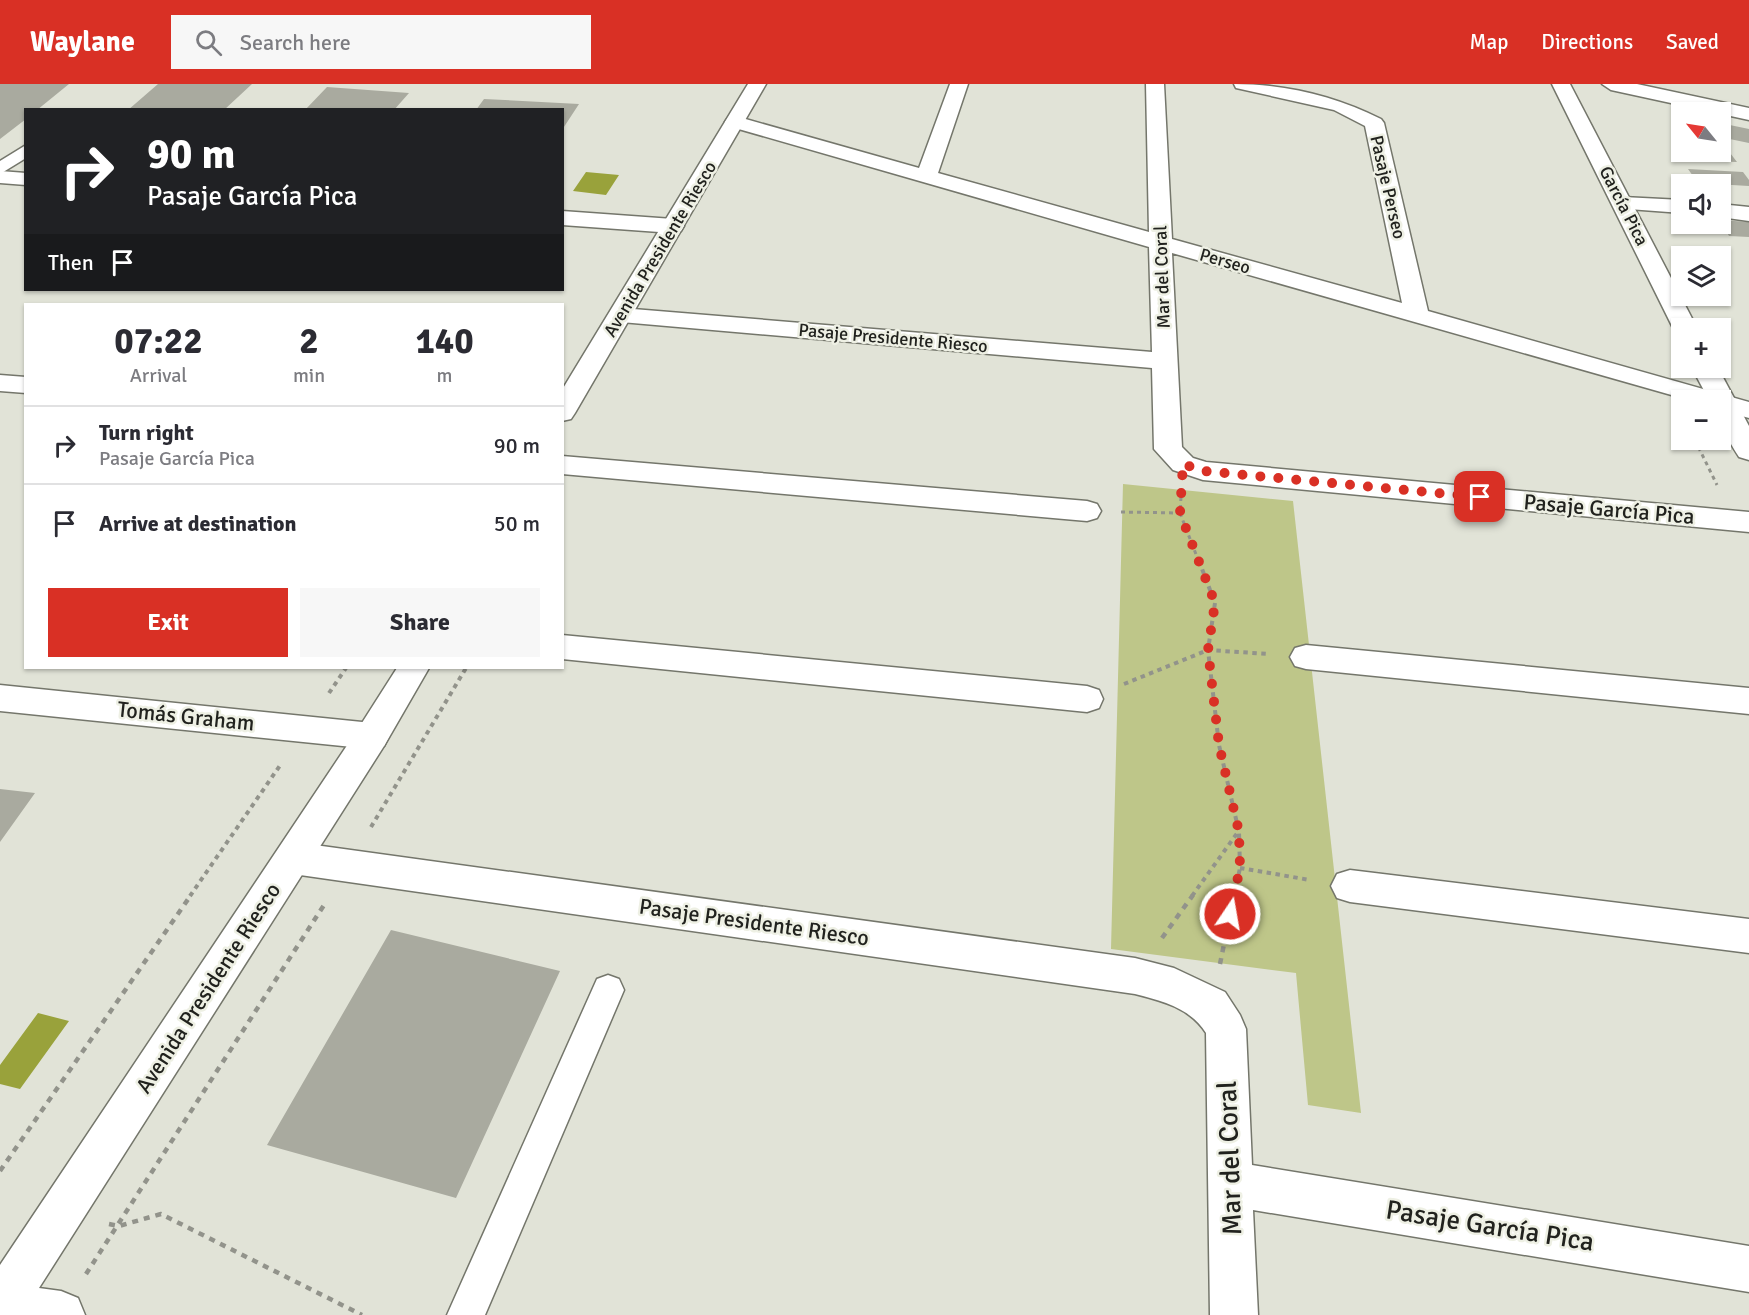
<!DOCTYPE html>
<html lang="en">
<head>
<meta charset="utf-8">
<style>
  body { margin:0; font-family:Signika,sans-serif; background:#f7f7f7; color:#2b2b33; height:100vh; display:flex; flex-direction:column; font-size:22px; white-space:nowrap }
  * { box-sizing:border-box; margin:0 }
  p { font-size:20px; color:#7c7c81 }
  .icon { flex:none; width:33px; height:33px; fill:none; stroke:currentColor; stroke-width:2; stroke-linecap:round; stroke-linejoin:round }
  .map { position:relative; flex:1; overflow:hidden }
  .side { position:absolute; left:24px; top:219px; width:540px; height:366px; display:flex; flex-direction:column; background:#fff; border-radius:0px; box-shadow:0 2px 4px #0004 }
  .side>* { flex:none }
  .banner { position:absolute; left:24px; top:24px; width:540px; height:183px; border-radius:0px; box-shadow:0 2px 4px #0004; background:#202124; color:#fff; overflow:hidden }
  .needle { width:39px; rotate:300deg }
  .fabs { position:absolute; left:1671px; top:18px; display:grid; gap:12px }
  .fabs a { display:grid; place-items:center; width:60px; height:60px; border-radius:0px; background:#fff; box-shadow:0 2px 4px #0004; font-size:30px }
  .pin { position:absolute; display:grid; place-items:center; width:51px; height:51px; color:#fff; margin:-26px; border-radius:12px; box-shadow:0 3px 9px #0006 }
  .me { position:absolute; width:66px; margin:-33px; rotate:12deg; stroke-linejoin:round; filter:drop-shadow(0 0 4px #0008) }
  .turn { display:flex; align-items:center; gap:21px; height:126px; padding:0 24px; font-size:27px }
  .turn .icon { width:78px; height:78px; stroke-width:2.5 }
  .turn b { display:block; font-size:42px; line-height:51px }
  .then { display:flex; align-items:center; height:57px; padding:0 24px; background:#0003; gap:12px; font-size:22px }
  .eta { display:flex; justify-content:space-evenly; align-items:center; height:102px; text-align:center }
  .eta b { font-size:36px; font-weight:700; line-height:42px }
  .action { display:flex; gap:12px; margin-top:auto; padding:12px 24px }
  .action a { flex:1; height:69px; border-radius:0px; background:#d93025; color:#fff; font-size:24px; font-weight:700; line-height:69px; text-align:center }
  .action a+a { background:#f7f7f7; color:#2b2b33 }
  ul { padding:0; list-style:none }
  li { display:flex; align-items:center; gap:18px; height:78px; padding:0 24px; border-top:2px solid #e1e1e2 }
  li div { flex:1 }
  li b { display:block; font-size:22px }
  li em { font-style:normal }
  header { display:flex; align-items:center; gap:36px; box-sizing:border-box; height:84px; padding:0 30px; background:#d93025; color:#fff }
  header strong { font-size:28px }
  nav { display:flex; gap:33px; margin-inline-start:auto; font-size:21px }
  .search { width:420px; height:54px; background:#f7f7f7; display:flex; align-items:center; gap:15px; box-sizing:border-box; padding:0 21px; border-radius:0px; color:#7c7c81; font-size:22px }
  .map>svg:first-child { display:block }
  .green { fill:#bec689 }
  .water { fill:#99a23b }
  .building { fill:#a9aa9f }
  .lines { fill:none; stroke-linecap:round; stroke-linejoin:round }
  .service-casing { stroke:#74766b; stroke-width:3 }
  .minor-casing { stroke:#74766b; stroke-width:3 }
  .tertiary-casing { stroke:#74766b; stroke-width:3 }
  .secondary-casing { stroke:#74766b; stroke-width:3 }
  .path-far2 { stroke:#92938b; stroke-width:3; stroke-dasharray:4 4; stroke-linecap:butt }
  .path-far1 { stroke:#92938b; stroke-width:4; stroke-dasharray:4.5 4.5; stroke-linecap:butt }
  .path { stroke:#92938b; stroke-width:4.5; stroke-dasharray:6 6; stroke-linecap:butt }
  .service { fill:#fff; fill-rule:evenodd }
  .minor { fill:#fff; fill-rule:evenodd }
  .tertiary { fill:#fff; fill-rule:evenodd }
  .secondary { fill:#fff; fill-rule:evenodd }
  .route { stroke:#d93025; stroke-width:10; stroke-dasharray:0 18 }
  .labels { text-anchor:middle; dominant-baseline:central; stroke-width:5; stroke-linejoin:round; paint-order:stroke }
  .far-street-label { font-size:18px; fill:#21221e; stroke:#eef0e4 }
  .street-label { font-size:22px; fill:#21221e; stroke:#eef0e4 }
  .near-street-label { font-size:27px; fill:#21221e; stroke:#eef0e4 }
</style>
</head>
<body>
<header>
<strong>Waylane</strong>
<div class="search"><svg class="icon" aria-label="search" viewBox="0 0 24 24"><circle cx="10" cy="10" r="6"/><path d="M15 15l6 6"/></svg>Search here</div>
<nav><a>Map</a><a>Directions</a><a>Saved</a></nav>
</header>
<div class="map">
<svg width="1749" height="1231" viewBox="0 0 1749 1231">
  <rect width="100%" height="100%" fill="#e1e3d7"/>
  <!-- green -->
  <path class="green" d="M1123,400L1293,417L1361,1029L1308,1021L1296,889L1111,865Z"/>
  <!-- water -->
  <path class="water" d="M586,88L619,91L606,111L573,107Z
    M38,929L69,937L20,1005L0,1000V981Z"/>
  <!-- building -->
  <path class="building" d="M0,0H69L37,26H26V35L0,55Z
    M158,0H252L224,26H128Z
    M327,3L409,9L394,26H305Z
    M484,15L579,20L562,46V26H476Z
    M1720,39L1749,45V59L1720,53Z
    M1674,62H1682V68H1720V64L1727,65L1737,78L1683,76Z
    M1688,85L1743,88L1749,96V102L1698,99Z
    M1720,136L1749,138V153L1729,152Z
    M0,705L35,709L0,758Z
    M391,846L560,887L456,1114L267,1061Z"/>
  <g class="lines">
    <!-- service casing -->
    <g class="service-casing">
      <path id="service" d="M26,61V74L0,90V77Z
        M608,891L619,895L624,906L485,1231H447L597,895Z"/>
    </g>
    <!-- minor casing -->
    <g class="minor-casing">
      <path id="minor" d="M950,0H968L938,89L1149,148L1146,0H1164L1172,155L1402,219L1365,42L1334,26L1236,4L1234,0C1285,0 1335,12 1381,35L1384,39L1428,227L1749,318V334L1720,326V316H1689L1172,169L1182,363L1193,374L1206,378L1749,428V448L1203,396L1173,386L1154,365L1152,284L621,238L612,236L609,231L612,226L621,224L1152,268L1149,163L728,42L725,38L728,34L735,32L919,84Z
        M1602,0H1637L1749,24V36L1611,6Z
        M0,87L26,89V101L0,99Z
        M1623,113L1682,116V129L1615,124L1612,119L1615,114Z
        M1720,120L1749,123V137L1720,133Z
        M562,127L673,135L681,137L684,142L681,147L673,149L562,141Z
        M0,291L26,293V309L0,307Z
        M562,372L1087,417L1097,420L1101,427L1097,434L1087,437L562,390Z
        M562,551L1087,602L1099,606L1103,615L1099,624L1087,628L562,575Z
        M1306,561L1749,604V630L1306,585L1295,582L1290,573L1295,564Z
        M0,601L372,639L384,642L389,652L384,662L372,665L0,627Z
        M293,758L1135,874L1174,884L1225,908L1240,931L1246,945L1252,1081L1749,1162V1208L1253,1126L1258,1231H1210L1206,949C1190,924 1163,917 1135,910L293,790L280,785L275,774L280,763Z
        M1350,786L1749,835V869L1350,818L1337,814L1331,802L1337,790Z"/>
    </g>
    <!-- tertiary casing -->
    <g class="tertiary-casing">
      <path id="tertiary" d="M1552,0H1570L1697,244H1682V250L1673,244Z
        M1692,284H1718L1749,342V376L1739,373C1726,353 1720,340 1720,316H1709Z"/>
    </g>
    <!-- secondary casing -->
    <g class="secondary-casing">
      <path id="secondary" d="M748,0H766L575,329L571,335L562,337V306Z
        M397,584H429L384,662L39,1204L61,1207L78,1214L85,1231H0V1181L360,642Z"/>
    </g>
    <!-- path-far2 -->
    <path class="path-far2" d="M1721,249L1729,264
      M1695,356L1717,401
      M1181,413L1180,429L1199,478
      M1121,428L1180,429"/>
    <!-- path-far1 -->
    <path class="path-far1" d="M1199,477L1215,519L1208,566L1219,661L1239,748L1240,784L1234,812
      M1124,600L1208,566L1269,570
      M329,609L346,584
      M371,743L466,584
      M1240,784L1310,796
      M190,812L281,680
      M1192,812L1238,748"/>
    <!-- path -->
    <path class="path" d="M1162,854L1193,811
      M1220,880L1234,811
      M0,1087L191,811
      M109,1140L119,1142L161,1130L362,1231
      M86,1190L324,821"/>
    <!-- service -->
    <use href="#service" class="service"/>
    <!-- minor -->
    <use href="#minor" class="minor"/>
    <!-- tertiary -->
    <use href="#tertiary" class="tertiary"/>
    <!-- secondary -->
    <use href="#secondary" class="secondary"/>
  </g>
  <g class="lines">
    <!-- route -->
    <path class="route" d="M1230,830L1240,784L1239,748L1219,661L1208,566L1215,519L1180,429L1183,380L1203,387L1480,413"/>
  </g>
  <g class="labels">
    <!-- far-street labels -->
    <g class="far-street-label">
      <text transform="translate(1388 103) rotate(77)">Pasaje Perseo</text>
      <text transform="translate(1624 122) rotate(63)">García Pica</text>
      <text transform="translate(660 165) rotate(-59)">Avenida Presidente Riesco</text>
      <text transform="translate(1225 177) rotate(16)">Perseo</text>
      <text transform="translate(1162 193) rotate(-92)">Mar del Coral</text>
      <text transform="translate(893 254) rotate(5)">Pasaje Presidente Riesco</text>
    </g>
    <!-- street labels -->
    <g class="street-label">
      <text transform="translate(1609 425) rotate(5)">Pasaje García Pica</text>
      <text transform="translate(186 632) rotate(6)">Tomás Graham</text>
      <text transform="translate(754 838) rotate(8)">Pasaje Presidente Riesco</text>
      <text transform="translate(208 904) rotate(-57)">Avenida Presidente Riesco</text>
    </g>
    <!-- near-street labels -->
    <g class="near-street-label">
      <text transform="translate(1230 1074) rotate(-92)">Mar del Coral</text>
      <text transform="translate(1490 1142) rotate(9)">Pasaje García Pica</text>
    </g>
  </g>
</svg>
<div class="fabs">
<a><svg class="needle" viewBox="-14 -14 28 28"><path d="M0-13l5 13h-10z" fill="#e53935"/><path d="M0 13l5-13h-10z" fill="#7c7c81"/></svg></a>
<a><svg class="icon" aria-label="sound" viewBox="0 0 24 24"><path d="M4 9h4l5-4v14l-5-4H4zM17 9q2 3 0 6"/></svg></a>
<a><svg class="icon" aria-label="layers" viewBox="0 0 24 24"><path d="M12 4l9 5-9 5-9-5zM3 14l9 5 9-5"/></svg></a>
<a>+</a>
<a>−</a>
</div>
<div class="pin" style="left:1480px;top:413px;background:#d93025"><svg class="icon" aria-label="arrive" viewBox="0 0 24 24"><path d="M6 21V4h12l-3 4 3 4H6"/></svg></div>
<svg class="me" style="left:1230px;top:830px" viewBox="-20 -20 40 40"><circle r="17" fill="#d93025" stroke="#fff" stroke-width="3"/><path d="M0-11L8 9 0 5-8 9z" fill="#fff"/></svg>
<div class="banner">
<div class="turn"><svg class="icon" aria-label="right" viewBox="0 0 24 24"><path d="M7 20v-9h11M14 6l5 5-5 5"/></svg><div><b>90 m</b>Pasaje García Pica</div></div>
<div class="then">Then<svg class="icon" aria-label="arrive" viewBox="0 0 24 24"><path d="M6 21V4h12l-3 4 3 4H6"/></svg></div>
</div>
<section class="side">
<div class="eta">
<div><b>07:22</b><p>Arrival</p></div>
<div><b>2</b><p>min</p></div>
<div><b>140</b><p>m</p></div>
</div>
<ul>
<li><svg class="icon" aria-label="right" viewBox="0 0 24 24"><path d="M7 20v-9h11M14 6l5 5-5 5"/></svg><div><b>Turn right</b><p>Pasaje García Pica</p></div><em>90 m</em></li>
<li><svg class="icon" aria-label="arrive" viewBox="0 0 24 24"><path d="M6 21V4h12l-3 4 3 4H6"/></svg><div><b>Arrive at destination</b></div><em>50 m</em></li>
</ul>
<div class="action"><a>Exit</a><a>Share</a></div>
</section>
</div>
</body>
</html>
